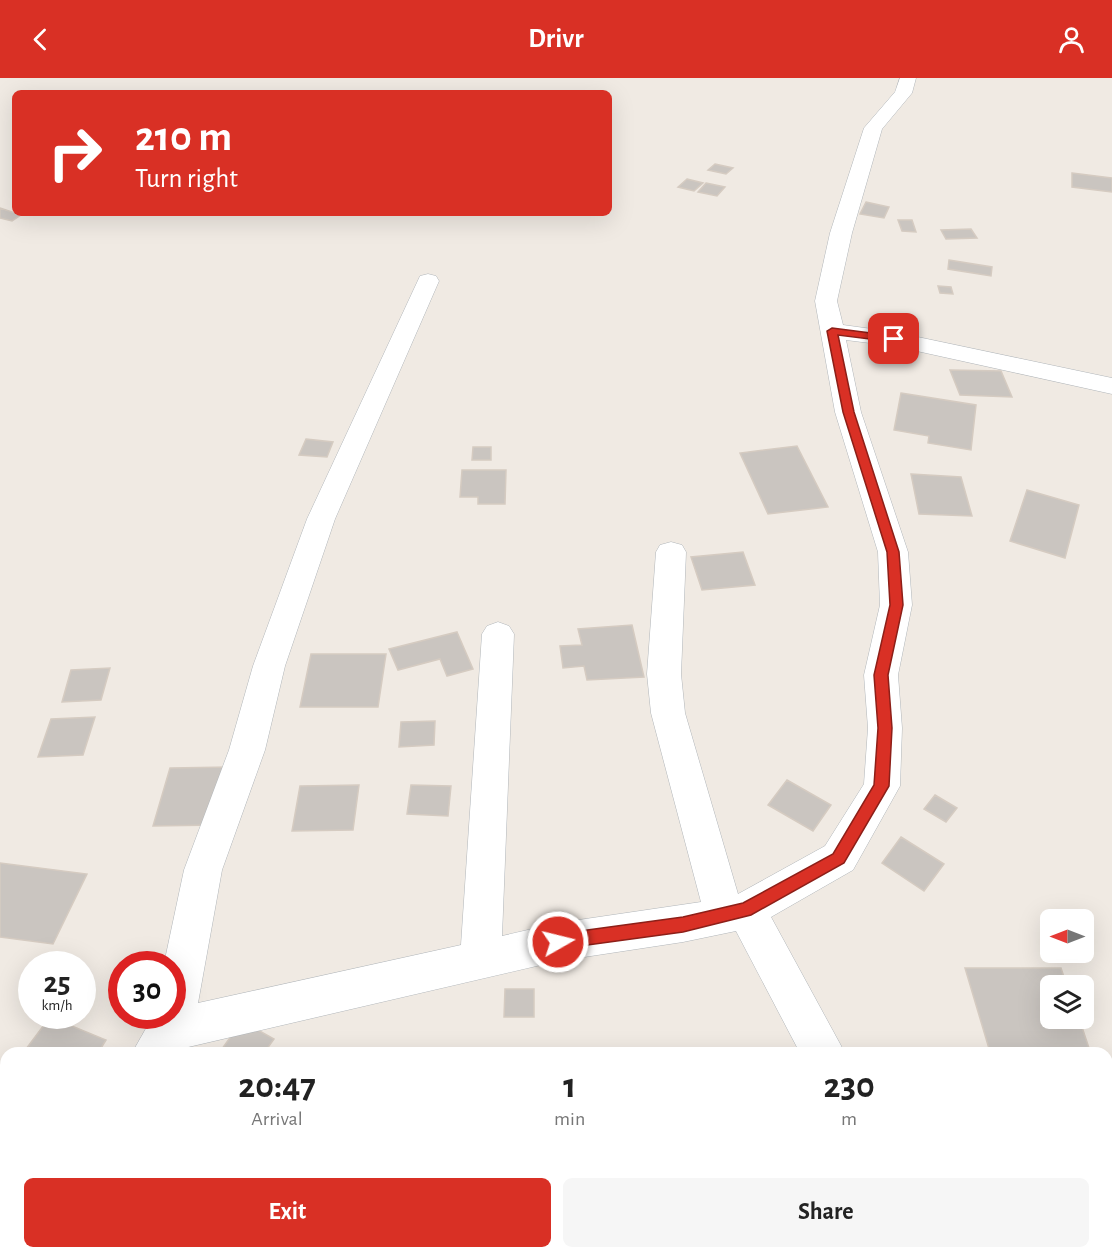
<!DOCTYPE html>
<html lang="en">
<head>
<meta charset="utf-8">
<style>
  body { margin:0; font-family:"Alegreya Sans",sans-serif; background:#f6f6f6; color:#222; height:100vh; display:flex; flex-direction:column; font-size:22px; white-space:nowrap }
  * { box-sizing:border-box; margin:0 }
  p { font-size:20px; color:#767676 }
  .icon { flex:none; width:33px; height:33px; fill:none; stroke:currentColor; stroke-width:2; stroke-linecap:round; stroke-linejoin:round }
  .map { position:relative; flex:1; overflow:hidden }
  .details { position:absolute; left:0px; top:969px; width:1113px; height:212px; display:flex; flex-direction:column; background:#fff; border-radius:18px 18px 0 0; box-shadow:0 6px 24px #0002 }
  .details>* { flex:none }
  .banner { position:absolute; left:12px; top:12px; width:600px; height:126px; border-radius:9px; box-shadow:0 6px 24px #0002; background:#d93025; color:#fff; overflow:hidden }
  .needle { width:39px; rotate:270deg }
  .fabs { position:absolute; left:1040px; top:831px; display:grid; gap:12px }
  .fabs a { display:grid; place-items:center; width:54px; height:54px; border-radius:9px; background:#fff; box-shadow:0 6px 24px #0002; font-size:30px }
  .speed { position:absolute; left:18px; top:873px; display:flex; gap:12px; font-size:30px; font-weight:700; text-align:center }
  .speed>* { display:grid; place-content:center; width:78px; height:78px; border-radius:50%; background:#fff; box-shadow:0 6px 24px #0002; line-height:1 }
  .speed small { font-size:15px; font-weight:400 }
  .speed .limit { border:9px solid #d22; background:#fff; color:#111 }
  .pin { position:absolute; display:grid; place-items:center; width:51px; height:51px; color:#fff; margin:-26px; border-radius:12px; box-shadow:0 3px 9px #0006 }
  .me { position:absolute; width:66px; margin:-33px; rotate:82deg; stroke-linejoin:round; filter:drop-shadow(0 0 4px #0008) }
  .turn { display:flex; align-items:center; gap:21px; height:126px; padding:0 24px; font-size:27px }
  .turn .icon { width:78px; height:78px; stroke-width:2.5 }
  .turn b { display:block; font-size:42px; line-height:51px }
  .eta { display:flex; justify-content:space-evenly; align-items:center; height:102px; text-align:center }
  .eta b { font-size:36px; font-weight:600; line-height:42px }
  .cta { display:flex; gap:12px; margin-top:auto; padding:12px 24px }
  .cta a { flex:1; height:69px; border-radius:9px; background:#d93025; color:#fff; font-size:24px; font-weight:600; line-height:69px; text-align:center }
  .cta a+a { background:#f6f6f6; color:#222 }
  header { display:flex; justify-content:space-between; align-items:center; height:78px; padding:0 24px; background:#d93025; color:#fff; font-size:27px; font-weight:600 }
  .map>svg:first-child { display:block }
  .building { fill:#cac5c0; stroke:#d5cbc1; stroke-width:1.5 }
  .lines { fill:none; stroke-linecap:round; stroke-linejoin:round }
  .street-casing { stroke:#b1b6ba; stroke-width:1 }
  .street { fill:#fff; fill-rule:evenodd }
  .route { fill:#d93025; stroke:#8d1f18; stroke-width:1.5 }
</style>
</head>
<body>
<header><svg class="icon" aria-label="back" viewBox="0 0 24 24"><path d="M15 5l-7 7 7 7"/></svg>Drivr<svg class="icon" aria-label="person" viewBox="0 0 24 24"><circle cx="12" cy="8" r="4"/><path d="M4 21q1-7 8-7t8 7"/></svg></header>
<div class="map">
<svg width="1112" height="1180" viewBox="0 0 1112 1180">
  <rect width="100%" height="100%" fill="#f0eae3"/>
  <!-- building -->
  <path class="building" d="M715,86L733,90L726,96L708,92Z
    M1072,95L1112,100V114L1072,109Z
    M687,101L703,105L694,113L678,109Z
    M706,105L725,109L717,118L698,114Z
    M866,124L889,129L884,140L860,136Z
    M0,130L15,135H24L12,143L0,140Z
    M898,142H912L916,154L902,153Z
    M971,151L977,160L946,161L941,152Z
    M949,182L992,189L991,198L948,191Z
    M938,208L951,209L953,216L940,215Z
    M950,292L1001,293L1012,319L960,317Z
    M901,315L976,327L971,372L928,365L929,358L894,352Z
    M306,361L333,364L327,379L299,377Z
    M797,368L828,429L768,436L740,375Z
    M473,369H491V382H472Z
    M462,392H506L505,426H478V419H460Z
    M911,396L961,399L972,438L919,436Z
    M1027,412L1079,427L1065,480L1010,463Z
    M743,474L755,507L702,512L691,479Z
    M632,547L644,599L587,602L584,588L563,590L560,568L582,567L578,551Z
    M457,554L473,591L447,598L440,581L398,592L389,571Z
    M311,576H386L378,629H300Z
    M110,590L101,622L62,624L71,592Z
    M95,639L83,677L38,679L51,641Z
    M435,643L434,667L399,669L401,644Z
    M230,689L216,747L153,748L170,690Z
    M787,702L831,727L813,753L768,727Z
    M359,707L353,752L292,753L300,708Z
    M411,707L451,708L448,738L407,736Z
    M935,717L957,730L946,744L924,731Z
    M901,759L944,786L924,813L882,785Z
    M0,785L87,796L53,866L0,859Z
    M965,890H1061L1067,908H1050V940H1079L1090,973L990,974Z
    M505,911H534V939H504Z
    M50,939L106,962L98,975H23Z
    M242,943L274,961L264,975H219Z"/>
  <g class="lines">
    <!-- street casing -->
    <g class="street-casing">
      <path id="street" d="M900,0H916L912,15L882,51L852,155L837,223L843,247L894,254L1112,300V316L894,268L846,262L861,334L908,474L912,527L898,597L902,650L900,708L853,792L771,839L845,975H800L736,853L683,864L558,883L184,970L180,975H132L153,938H172V886H164L184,792L229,672L253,588L307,441L420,198L428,196L436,198L439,203L335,441L285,588L265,672L222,792L198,925L461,867L482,556L487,548L498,544L509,548L514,556L502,858L558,845L701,824L651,635L647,596L656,474L660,467L671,464L682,467L686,474L681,596L685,635L738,816L825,768L864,706L868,650L864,597L880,527L878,474L835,334L815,223L830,155L864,50L895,14Z
        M0,1059L6,1061V1115L0,1113Z
        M6,1126V1174H18L0,1180V1128Z
        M897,1174H946L948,1180H898Z"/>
    </g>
    <!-- street -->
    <use href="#street" class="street"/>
  </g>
  <!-- route -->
  <path class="route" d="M832,250L894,258L899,261L894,264L838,257L854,334L899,474L903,527L888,597L892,650L889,708L844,785L751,837L683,854L558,871L552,869L550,864L552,858L558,856L683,839L743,825L833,776L874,707L878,650L874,597L890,527L887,474L843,334L827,253Z"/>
</svg>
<div class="fabs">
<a><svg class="needle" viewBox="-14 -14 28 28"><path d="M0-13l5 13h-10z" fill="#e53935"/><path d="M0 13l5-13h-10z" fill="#767676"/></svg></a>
<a><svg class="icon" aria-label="layers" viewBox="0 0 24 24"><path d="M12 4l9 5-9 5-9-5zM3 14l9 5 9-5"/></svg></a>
</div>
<div class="speed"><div>25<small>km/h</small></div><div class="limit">30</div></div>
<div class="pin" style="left:894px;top:261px;background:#d93025"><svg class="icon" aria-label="arrive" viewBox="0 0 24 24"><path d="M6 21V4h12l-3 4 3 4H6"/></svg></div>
<svg class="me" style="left:558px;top:864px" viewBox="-20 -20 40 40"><circle r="17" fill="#d93025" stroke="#fff" stroke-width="3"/><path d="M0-11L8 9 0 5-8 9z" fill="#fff"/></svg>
<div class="banner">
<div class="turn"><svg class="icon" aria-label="right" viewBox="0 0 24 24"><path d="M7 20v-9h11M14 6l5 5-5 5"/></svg><div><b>210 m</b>Turn right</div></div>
</div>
<section class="details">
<div class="eta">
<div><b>20:47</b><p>Arrival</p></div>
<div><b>1</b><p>min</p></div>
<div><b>230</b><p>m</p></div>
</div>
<div class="cta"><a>Exit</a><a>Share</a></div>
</section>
</div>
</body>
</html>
